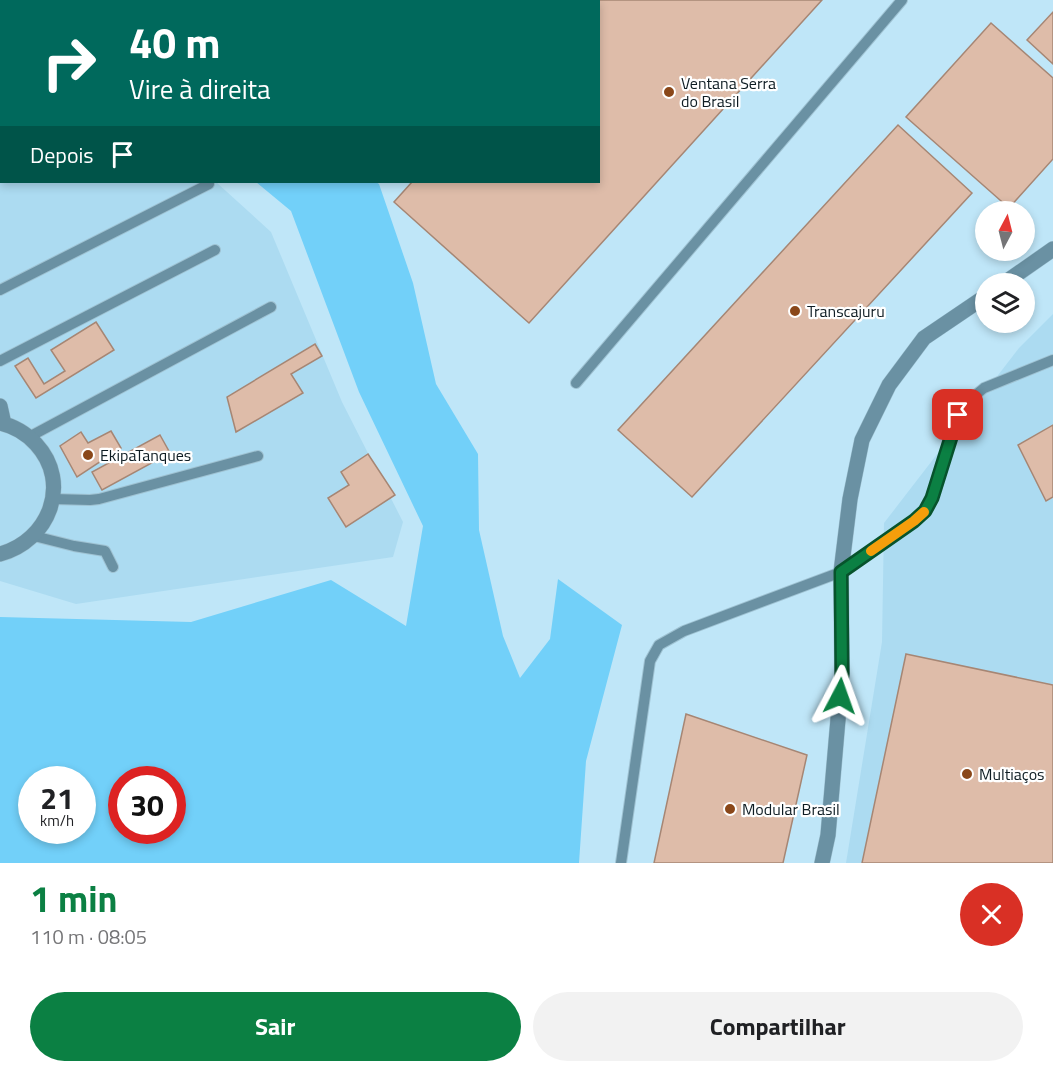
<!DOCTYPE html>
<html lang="pt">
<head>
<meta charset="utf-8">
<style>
  body { margin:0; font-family:"Titillium Web",sans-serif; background:#f2f2f2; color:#202124; height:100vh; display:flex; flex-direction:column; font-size:22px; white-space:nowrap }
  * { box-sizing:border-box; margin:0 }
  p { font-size:20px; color:#757577 }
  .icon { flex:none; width:33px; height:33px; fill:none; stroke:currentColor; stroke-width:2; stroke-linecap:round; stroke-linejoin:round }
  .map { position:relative; height:863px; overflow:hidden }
  .panel { display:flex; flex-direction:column; background:#fff; flex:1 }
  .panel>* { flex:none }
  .hud { position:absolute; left:0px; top:0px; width:600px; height:183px; box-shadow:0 3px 9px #0003; background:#00695c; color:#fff; overflow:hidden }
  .needle { width:39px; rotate:7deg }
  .controls { position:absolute; left:975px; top:201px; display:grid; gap:12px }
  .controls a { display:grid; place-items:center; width:60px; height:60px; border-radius:50%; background:#fff; box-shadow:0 3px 9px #0003; font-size:30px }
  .speed { position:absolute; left:18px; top:766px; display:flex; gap:12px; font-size:30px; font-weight:700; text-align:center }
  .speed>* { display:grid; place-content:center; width:78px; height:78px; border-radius:50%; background:#fff; box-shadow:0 3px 9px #0003; line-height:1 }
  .speed small { font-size:15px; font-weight:400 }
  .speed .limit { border:9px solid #d22; background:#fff; color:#111 }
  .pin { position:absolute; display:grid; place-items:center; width:51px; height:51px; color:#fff; margin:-26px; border-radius:12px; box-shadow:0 3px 9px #0006 }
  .me { position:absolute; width:66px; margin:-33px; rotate:4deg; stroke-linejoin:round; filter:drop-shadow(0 0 4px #0008) }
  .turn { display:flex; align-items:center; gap:21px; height:126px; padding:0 30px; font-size:27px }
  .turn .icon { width:78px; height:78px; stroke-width:2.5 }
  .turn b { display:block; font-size:42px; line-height:51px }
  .then { display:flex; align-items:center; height:57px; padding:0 30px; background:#0003; gap:12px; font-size:22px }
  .round { display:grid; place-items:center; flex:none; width:63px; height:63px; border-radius:32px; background:#f2f2f2 }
  .overview { display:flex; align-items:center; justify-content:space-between; height:102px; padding:0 30px }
  h1 { font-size:36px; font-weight:700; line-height:45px; color:#0b8043 }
  .button { display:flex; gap:12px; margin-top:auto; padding:12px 30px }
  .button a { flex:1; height:69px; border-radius:36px; background:#0b8043; color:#fff; font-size:24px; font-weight:700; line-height:69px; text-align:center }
  .button a+a { background:#f2f2f2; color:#202124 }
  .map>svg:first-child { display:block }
  .built { fill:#acdbf1 }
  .green { fill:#72d0f9; fill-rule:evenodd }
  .building { fill:#debca9; stroke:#a68674; stroke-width:1.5 }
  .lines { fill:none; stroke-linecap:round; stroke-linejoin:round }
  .service-casing { stroke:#9fc2d2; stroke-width:12 }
  .minor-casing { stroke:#9fc2d2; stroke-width:16 }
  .service { stroke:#6a91a3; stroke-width:10 }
  .minor { stroke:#6a91a3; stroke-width:15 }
  .route-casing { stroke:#07532c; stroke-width:15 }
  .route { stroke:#0b8043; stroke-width:10 }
  .slow { stroke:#f59e0b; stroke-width:10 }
  .poi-dot { fill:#8a4719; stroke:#fff; stroke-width:2 }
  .labels { text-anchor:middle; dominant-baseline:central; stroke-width:4.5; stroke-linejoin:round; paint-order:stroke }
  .poi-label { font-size:16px; fill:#0e1c23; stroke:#fff; text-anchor:start }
</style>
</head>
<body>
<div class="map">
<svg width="1053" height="863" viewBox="0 0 1053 863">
  <rect width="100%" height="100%" fill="#bfe6f8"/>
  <!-- built -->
  <path class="built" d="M0,0H83L84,1L2,2V182H216L271,232L342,402L403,522L393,557L76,604L0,581Z
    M1053,314V863H846L882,642L884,523L1019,348Z"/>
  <!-- green -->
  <path class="green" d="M256,182H376L379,184L413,283L436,384L478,454L479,530L503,636L520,678L550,639L558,579L622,625L586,761L579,863H0V617L191,622L331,580L406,626L423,526L359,392L291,211ZM32,780H82V831H32ZM122,780H172V831H122Z"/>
  <!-- building -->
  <path class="building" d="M184,0H249L248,2H186Z
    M576,0H822L529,323L394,202L412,182H598V2H575Z
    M1053,12V64L1027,40Z
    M991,23L1053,78V159L1009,208L906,117Z
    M898,125L972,193L692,497L618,430Z
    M96,322L114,350L36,398L15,366L28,358L44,384L65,371L51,350Z
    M315,344L322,356L291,374L303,393L236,432L227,397Z
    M1053,425V497L1046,501L1018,445Z
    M111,431L121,448L77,477L60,446L81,432L88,443Z
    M160,435L170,453L102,490L92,472Z
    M368,454L395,495L346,527L328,498L349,485L341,472Z
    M906,654L1053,685V863H862Z
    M686,714L807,755L783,863H654Z"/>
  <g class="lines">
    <!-- service casing -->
    <g class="service-casing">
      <path id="service" d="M0,290L209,184
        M0,361L215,250
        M576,383L902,0
        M29,437L271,307
        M53,499L90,500L99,499L258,456
        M34,536L74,546L105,551L113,567
        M621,863L650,661L659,645L684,631L841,572L914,521L925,511L932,498L938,476L958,415L972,398L984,388L1053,360"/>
    </g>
    <!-- minor casing -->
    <g class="minor-casing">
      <path id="minor" d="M1003,284L1053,249
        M0,406L4,424
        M0,423C14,426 26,433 36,444C72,483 49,541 0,554
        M822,863L828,835L842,673L841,572L850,499L862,440L889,385L924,338L986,296"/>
    </g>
    <!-- service -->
    <use href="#service" class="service"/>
    <!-- minor -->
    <use href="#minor" class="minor"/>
  </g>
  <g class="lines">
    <!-- route casing -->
    <g class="route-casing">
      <path id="route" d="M840,696L842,673L841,572L914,521L925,511L932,498L958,415"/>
    </g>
    <!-- route -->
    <use href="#route" class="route"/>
    <!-- slow -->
    <path class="slow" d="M871,551L914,521L924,512"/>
  </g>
  <!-- markers -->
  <g class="poi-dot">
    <circle cx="669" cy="92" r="6"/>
    <circle cx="795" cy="311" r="6"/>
    <circle cx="88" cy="455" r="6"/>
    <circle cx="967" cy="774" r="6"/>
    <circle cx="730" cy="809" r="6"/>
  </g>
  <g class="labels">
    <!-- poi labels -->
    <g class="poi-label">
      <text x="681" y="83">Ventana Serra<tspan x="681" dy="18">do Brasil</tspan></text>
      <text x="807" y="311">Transcajuru</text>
      <text x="100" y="455">EkipaTanques</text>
      <text x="979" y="774">Multiaços</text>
      <text x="742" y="809">Modular Brasil</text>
    </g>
  </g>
</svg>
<div class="controls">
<a><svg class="needle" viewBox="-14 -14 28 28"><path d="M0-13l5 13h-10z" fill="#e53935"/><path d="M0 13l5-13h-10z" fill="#757577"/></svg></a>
<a><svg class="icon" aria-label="layers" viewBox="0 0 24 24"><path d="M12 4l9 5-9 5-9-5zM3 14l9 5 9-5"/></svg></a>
</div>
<div class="speed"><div>21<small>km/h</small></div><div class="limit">30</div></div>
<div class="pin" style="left:958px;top:415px;background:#d93025"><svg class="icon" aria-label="arrive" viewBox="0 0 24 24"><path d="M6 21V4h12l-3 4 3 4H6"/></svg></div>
<svg class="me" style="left:840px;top:696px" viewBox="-20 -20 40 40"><path d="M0-17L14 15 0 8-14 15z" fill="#0b8043" stroke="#fff" stroke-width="4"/></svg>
<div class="hud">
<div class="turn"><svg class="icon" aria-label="right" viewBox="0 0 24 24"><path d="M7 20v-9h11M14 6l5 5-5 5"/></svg><div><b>40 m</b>Vire à direita</div></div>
<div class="then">Depois<svg class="icon" aria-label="arrive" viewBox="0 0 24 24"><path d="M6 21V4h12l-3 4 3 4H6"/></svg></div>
</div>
</div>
<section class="panel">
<div class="overview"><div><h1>1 min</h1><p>110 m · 08:05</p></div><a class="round" style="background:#d93025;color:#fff"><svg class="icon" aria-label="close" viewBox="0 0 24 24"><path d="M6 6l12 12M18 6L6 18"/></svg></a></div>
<div class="button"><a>Sair</a><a>Compartilhar</a></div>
</section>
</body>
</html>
